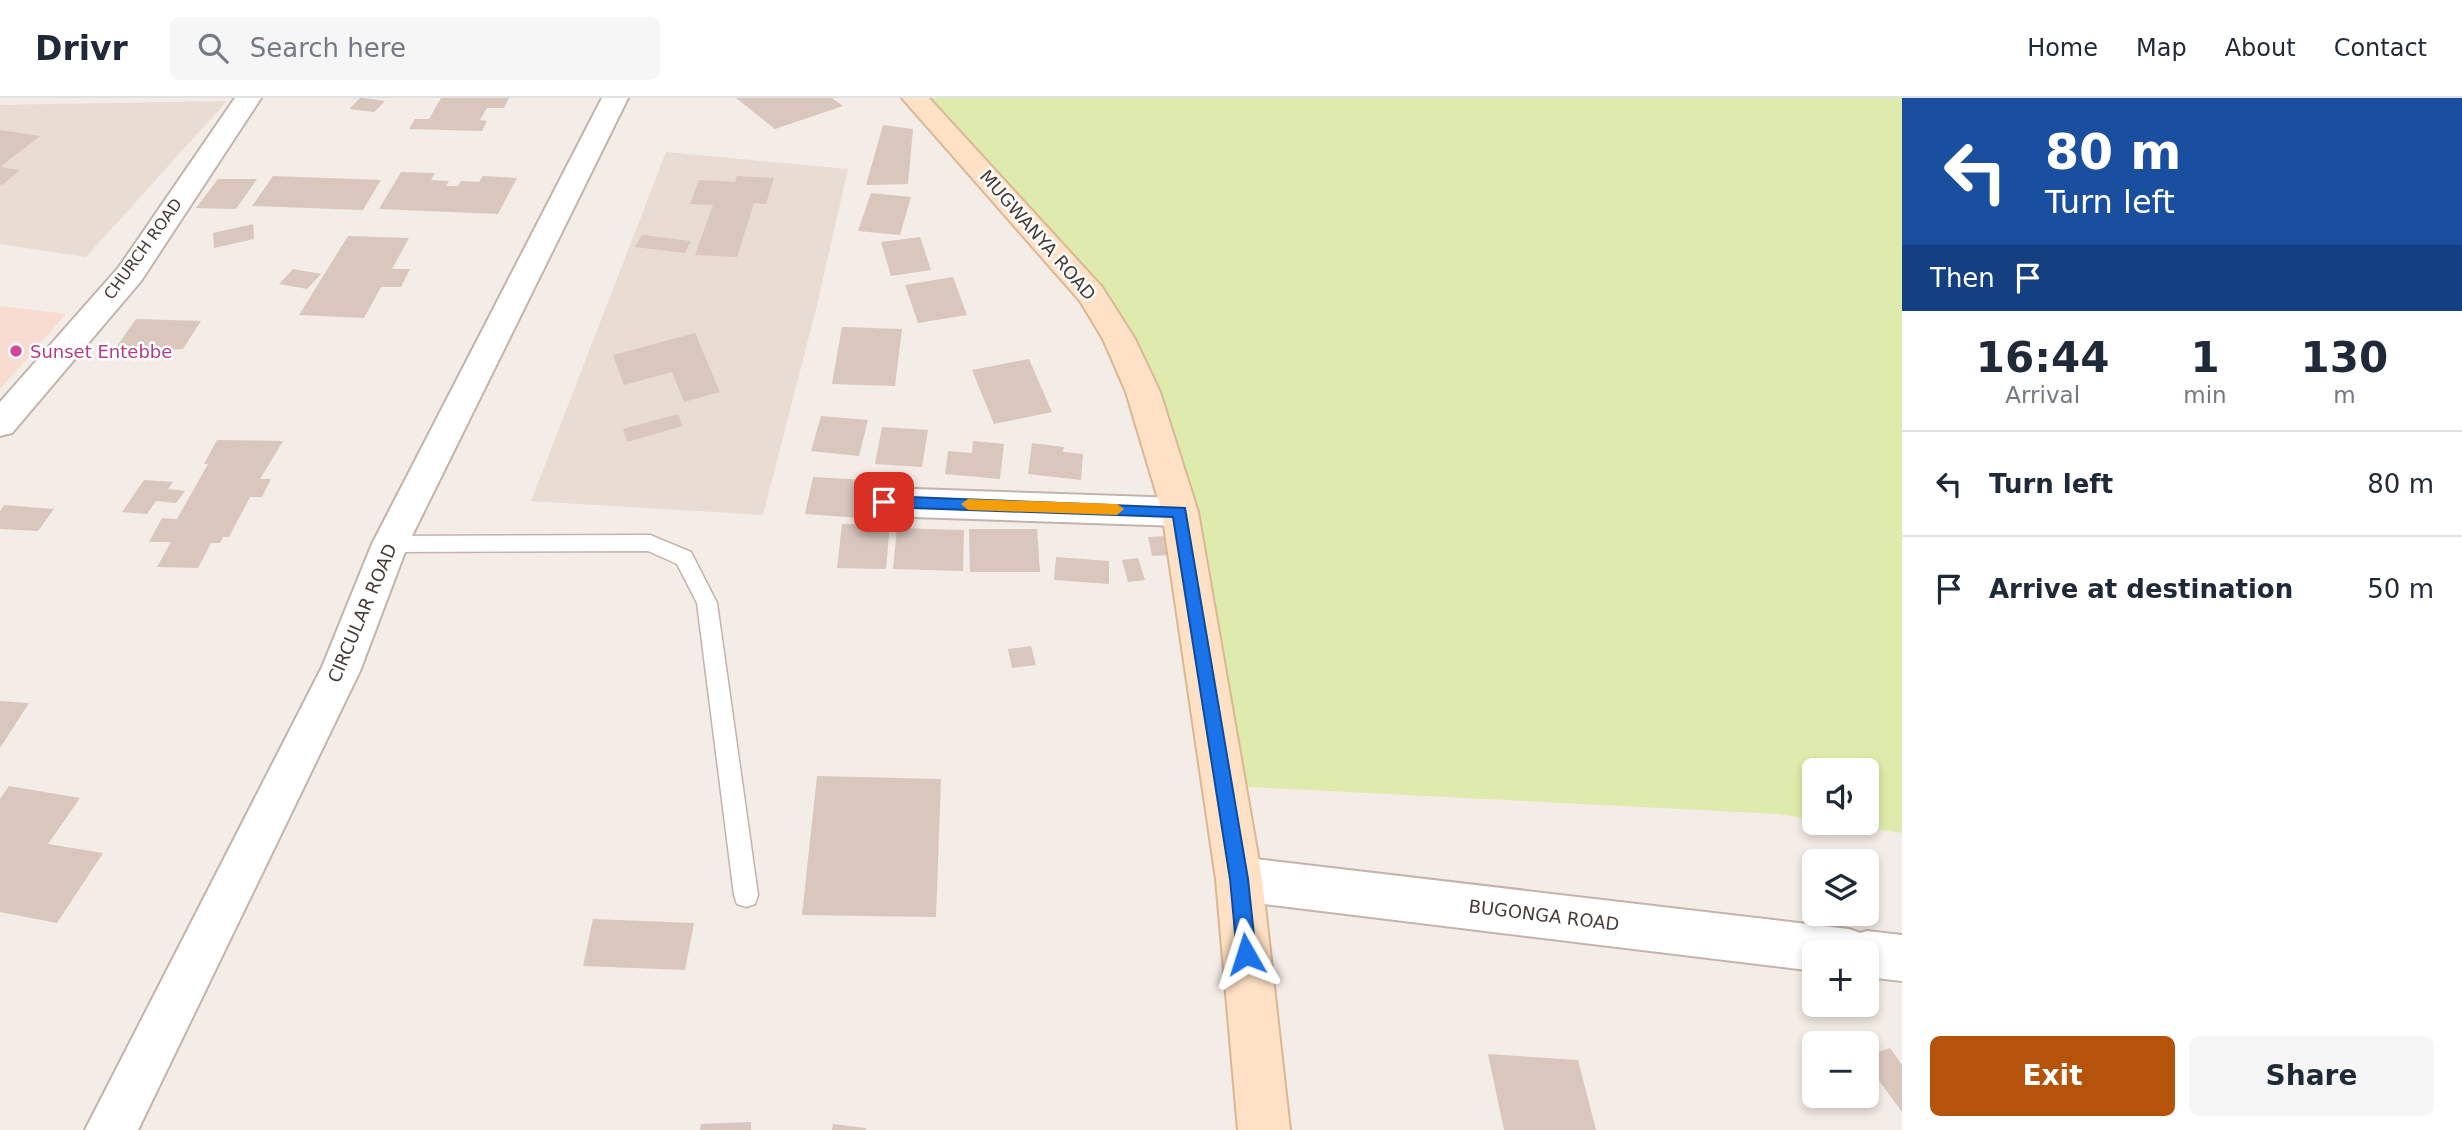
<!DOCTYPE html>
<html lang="en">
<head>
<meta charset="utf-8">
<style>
  body { margin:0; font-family:"DejaVu Sans",sans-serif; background:#f6f6f7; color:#1f2937; height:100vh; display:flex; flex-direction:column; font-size:26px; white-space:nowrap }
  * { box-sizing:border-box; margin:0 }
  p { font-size:23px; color:#747a83 }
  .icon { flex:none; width:38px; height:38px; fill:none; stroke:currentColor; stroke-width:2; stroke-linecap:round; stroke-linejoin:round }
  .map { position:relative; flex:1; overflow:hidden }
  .drawer { display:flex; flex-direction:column; background:#fff; width:560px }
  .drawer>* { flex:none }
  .hud { background:#1a4fa0; color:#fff; overflow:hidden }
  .fabs { position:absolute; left:1802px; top:660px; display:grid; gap:14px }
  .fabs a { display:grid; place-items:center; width:77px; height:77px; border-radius:10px; background:#fff; box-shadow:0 4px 10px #0003; font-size:35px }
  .pin { position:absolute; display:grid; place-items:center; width:60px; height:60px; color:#fff; margin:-30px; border-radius:14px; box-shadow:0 4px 10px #0006 }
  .me { position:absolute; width:77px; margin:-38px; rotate:354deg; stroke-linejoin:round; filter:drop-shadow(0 0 5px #0008) }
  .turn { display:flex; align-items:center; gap:24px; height:147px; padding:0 28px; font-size:32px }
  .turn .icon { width:91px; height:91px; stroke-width:2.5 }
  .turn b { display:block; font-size:49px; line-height:60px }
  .then { display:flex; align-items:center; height:66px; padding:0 28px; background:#0003; gap:14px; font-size:26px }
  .eta { display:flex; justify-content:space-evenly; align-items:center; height:119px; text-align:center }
  .eta b { font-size:42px; font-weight:600; line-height:49px }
  .action { display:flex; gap:14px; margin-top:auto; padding:14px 28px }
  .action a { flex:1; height:80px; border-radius:10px; background:#b45309; color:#fff; font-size:28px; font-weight:600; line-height:80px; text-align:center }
  .action a+a { background:#f6f6f7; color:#1f2937 }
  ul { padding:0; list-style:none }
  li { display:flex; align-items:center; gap:21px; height:105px; padding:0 28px; border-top:2px solid #e0e1e3 }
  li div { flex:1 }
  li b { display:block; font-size:26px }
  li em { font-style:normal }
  header { display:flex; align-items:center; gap:42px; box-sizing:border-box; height:98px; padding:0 35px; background:#fff; border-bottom:2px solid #e0e1e3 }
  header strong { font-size:33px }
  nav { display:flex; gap:38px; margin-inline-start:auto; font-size:24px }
  .search { width:490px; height:63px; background:#f6f6f7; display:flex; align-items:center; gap:18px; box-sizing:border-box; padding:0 24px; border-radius:10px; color:#747a83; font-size:26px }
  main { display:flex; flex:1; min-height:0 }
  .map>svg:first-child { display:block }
  .residential { fill:#e8dcd3 }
  .commercial { fill:#f7dccf }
  .green { fill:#deebac }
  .building { fill:#d9c7bd }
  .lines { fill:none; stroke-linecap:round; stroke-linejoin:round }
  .lane-casing { stroke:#c3b4ab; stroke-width:3 }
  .street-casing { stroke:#c3b4ab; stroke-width:4 }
  .secondary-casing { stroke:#dab695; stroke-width:4 }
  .lane { fill:#fff; fill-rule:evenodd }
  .street { fill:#fff; fill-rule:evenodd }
  .secondary { fill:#ffe2c5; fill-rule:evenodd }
  .route { fill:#1a73e8; stroke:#114b97; stroke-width:2 }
  .slow { fill:#f59e0b }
  .hotel-dot { fill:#d1479c; stroke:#fff; stroke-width:2.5 }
  .labels { text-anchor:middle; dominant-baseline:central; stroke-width:5; stroke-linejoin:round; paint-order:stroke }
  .far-street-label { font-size:16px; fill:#473b35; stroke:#fff }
  .street-label { font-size:18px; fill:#473b35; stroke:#fff }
  .hotel-label { font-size:18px; fill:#b23c85; stroke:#fff; text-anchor:start }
</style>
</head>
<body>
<header>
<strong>Drivr</strong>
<div class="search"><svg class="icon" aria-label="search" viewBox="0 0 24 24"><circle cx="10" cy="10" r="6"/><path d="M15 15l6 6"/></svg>Search here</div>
<nav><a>Home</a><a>Map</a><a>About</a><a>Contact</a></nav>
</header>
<main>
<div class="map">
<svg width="1902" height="1032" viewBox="0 0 1902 1032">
  <rect width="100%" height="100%" fill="#f4ece6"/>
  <!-- residential -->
  <path class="residential" d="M227,3L86,159L0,146V7Z
    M666,54L848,71L816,211L763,417L531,403Z"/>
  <!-- commercial -->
  <path class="commercial" d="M0,208L66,216L0,291Z"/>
  <!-- green -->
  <path class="green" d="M906,0H1902V735L1834,725L1867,724V672H1815V722L1779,716L1231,688L1112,214Z"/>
  <!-- building -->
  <path class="building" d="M360,0H364L385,3L374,14L349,11Z
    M441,0H509L504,10H487L480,22L487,23L482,33L409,31L415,21H429Z
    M736,0H832L843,8L775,31Z
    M883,27L913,31L908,86L866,87Z
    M0,32L40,38L0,69L20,72L2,87L0,86Z
    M401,74L435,75L431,82L449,83L446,88H458L461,83L479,84L483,78L517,80L498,116L379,111Z
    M273,78L381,82L363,112L252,108Z
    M737,78L774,80L766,106L754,105L737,159L695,157L713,107L690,106L699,82L735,84Z
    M218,81H257L236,111L196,110Z
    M871,95L911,99L900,137L858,133Z
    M253,126L254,141L214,150L213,135Z
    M642,137L691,143L685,155L635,149Z
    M348,138L409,140L392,171H410L401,189H381L364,220L299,217Z
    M920,139L931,172L891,178L881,144Z
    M293,171L321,176L307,191L279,186Z
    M953,179L967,217L918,225L905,187Z
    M136,221L201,223L183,251L130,253L133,249L117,248Z
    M842,229L902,231L895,288L832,286Z
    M695,235L720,294L684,304L672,274L624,287L613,257Z
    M1029,261L1052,314L994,326L972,272Z
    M678,316L683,328L627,344L623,331Z
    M821,318L868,322L859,358L811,353Z
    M882,329L928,332L922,369L875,366Z
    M217,342L283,343L260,381H271L262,399H250L229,439H223L220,445H211L198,470L157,469L171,444H149L162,420L177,421L208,366H204Z
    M973,343L1004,346L1000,381L945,376L948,353L972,355Z
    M1032,345L1064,349L1063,354L1083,356L1081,382L1028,376Z
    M813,379L867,382L860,420L805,416Z
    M144,382L173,384L168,391L185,393L176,405L156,403L147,416L122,414Z
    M4,407L54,411L38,433L0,431V413Z
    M842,426H890L886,471L837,470Z
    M897,430L964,432L963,473L893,471Z
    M969,431H1037L1040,474H970Z
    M1168,438L1173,457L1152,458L1148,439Z
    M1056,459L1109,463V486L1054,482Z
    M1138,460L1145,482L1128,484L1122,462Z
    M1031,548L1036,567L1012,570L1008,551Z
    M0,603L29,605L0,650Z
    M817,678L941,681L936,819L802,817Z
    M9,688L80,700L48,746L103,755L57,825L0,814V701Z
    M593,821L694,825L685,872L583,868Z
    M1890,950L1902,967V1014L1867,966V958Z
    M1488,956L1578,962L1596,1032H1504Z
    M751,1024V1032H700L701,1026Z
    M833,1026L866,1030V1032H832Z"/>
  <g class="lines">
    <!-- lane casing -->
    <g class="lane-casing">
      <path id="lane" d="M650,437L691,454L717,505L758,797L755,806L746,809L737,806L734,797L697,505L677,466L648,453L390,454L383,452L380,446L383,440L390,438Z"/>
    </g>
    <!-- street casing -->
    <g class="street-casing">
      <path id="street" d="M235,0H261L141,183L12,335L0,338V304L119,169Z
        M602,0H628L408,446L360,573L138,1032H85L322,569L372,446Z
        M884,390L1180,400L1193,404L1198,414L1193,424L1180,428L884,418L871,414L866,404L871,394Z
        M1239,759L1849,831L1860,835L1867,833L1902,837V883L1867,879V854H1815V873L1239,803L1223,796L1216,781L1223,766Z"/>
    </g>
    <!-- secondary casing -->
    <g class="secondary-casing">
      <path id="secondary" d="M902,0H929L1102,189L1135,241L1160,294L1198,414L1262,781L1290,1032H1238L1216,781L1162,414L1126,294L1103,241L1080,203Z"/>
    </g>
    <!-- lane -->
    <use href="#lane" class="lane"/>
    <!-- street -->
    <use href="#street" class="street"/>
    <!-- secondary -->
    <use href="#secondary" class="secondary"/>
  </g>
  <!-- route -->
  <path class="route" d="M884,398L1185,410L1248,781L1256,856L1253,863L1246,866L1239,863L1237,856L1230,781L1173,419L884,409L877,404Z"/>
  <!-- slow -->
  <path class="slow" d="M968,401L1117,406L1124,411L1117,417L968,412L961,406Z"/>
  <!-- markers -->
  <circle class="hotel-dot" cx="16" cy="253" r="7"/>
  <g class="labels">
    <!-- far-street labels -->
    <g class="far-street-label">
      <text transform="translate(143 151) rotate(-54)">CHURCH ROAD</text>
    </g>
    <!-- street labels -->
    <g class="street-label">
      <text transform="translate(1038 137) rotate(49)">MUGWANYA ROAD</text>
      <text transform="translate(362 515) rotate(-67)">CIRCULAR ROAD</text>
      <text transform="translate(1544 817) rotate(7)">BUGONGA ROAD</text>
    </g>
    <!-- hotel labels -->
    <g class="hotel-label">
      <text x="30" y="253">Sunset Entebbe</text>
    </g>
  </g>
</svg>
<div class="fabs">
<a><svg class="icon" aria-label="sound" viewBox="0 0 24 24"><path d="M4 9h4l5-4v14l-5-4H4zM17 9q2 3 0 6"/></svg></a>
<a><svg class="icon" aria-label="layers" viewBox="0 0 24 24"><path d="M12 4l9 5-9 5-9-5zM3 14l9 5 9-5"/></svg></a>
<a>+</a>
<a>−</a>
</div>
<div class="pin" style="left:884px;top:404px;background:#d93025"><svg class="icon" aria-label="arrive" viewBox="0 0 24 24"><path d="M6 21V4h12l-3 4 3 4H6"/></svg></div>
<svg class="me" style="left:1246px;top:856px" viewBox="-20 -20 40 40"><path d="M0-17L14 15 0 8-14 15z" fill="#1a73e8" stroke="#fff" stroke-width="4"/></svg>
</div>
<section class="drawer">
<div class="hud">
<div class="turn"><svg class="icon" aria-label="left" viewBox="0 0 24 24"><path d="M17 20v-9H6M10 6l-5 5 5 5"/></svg><div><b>80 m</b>Turn left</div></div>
<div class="then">Then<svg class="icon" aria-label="arrive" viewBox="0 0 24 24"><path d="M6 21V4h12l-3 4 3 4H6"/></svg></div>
</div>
<div class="eta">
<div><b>16:44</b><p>Arrival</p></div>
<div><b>1</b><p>min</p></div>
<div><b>130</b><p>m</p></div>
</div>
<ul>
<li><svg class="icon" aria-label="left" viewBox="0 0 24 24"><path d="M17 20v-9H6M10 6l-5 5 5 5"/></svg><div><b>Turn left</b></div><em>80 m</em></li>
<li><svg class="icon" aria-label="arrive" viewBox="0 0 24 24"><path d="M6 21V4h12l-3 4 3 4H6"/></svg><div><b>Arrive at destination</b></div><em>50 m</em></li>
</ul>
<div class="action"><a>Exit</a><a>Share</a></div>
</section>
</main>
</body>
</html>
